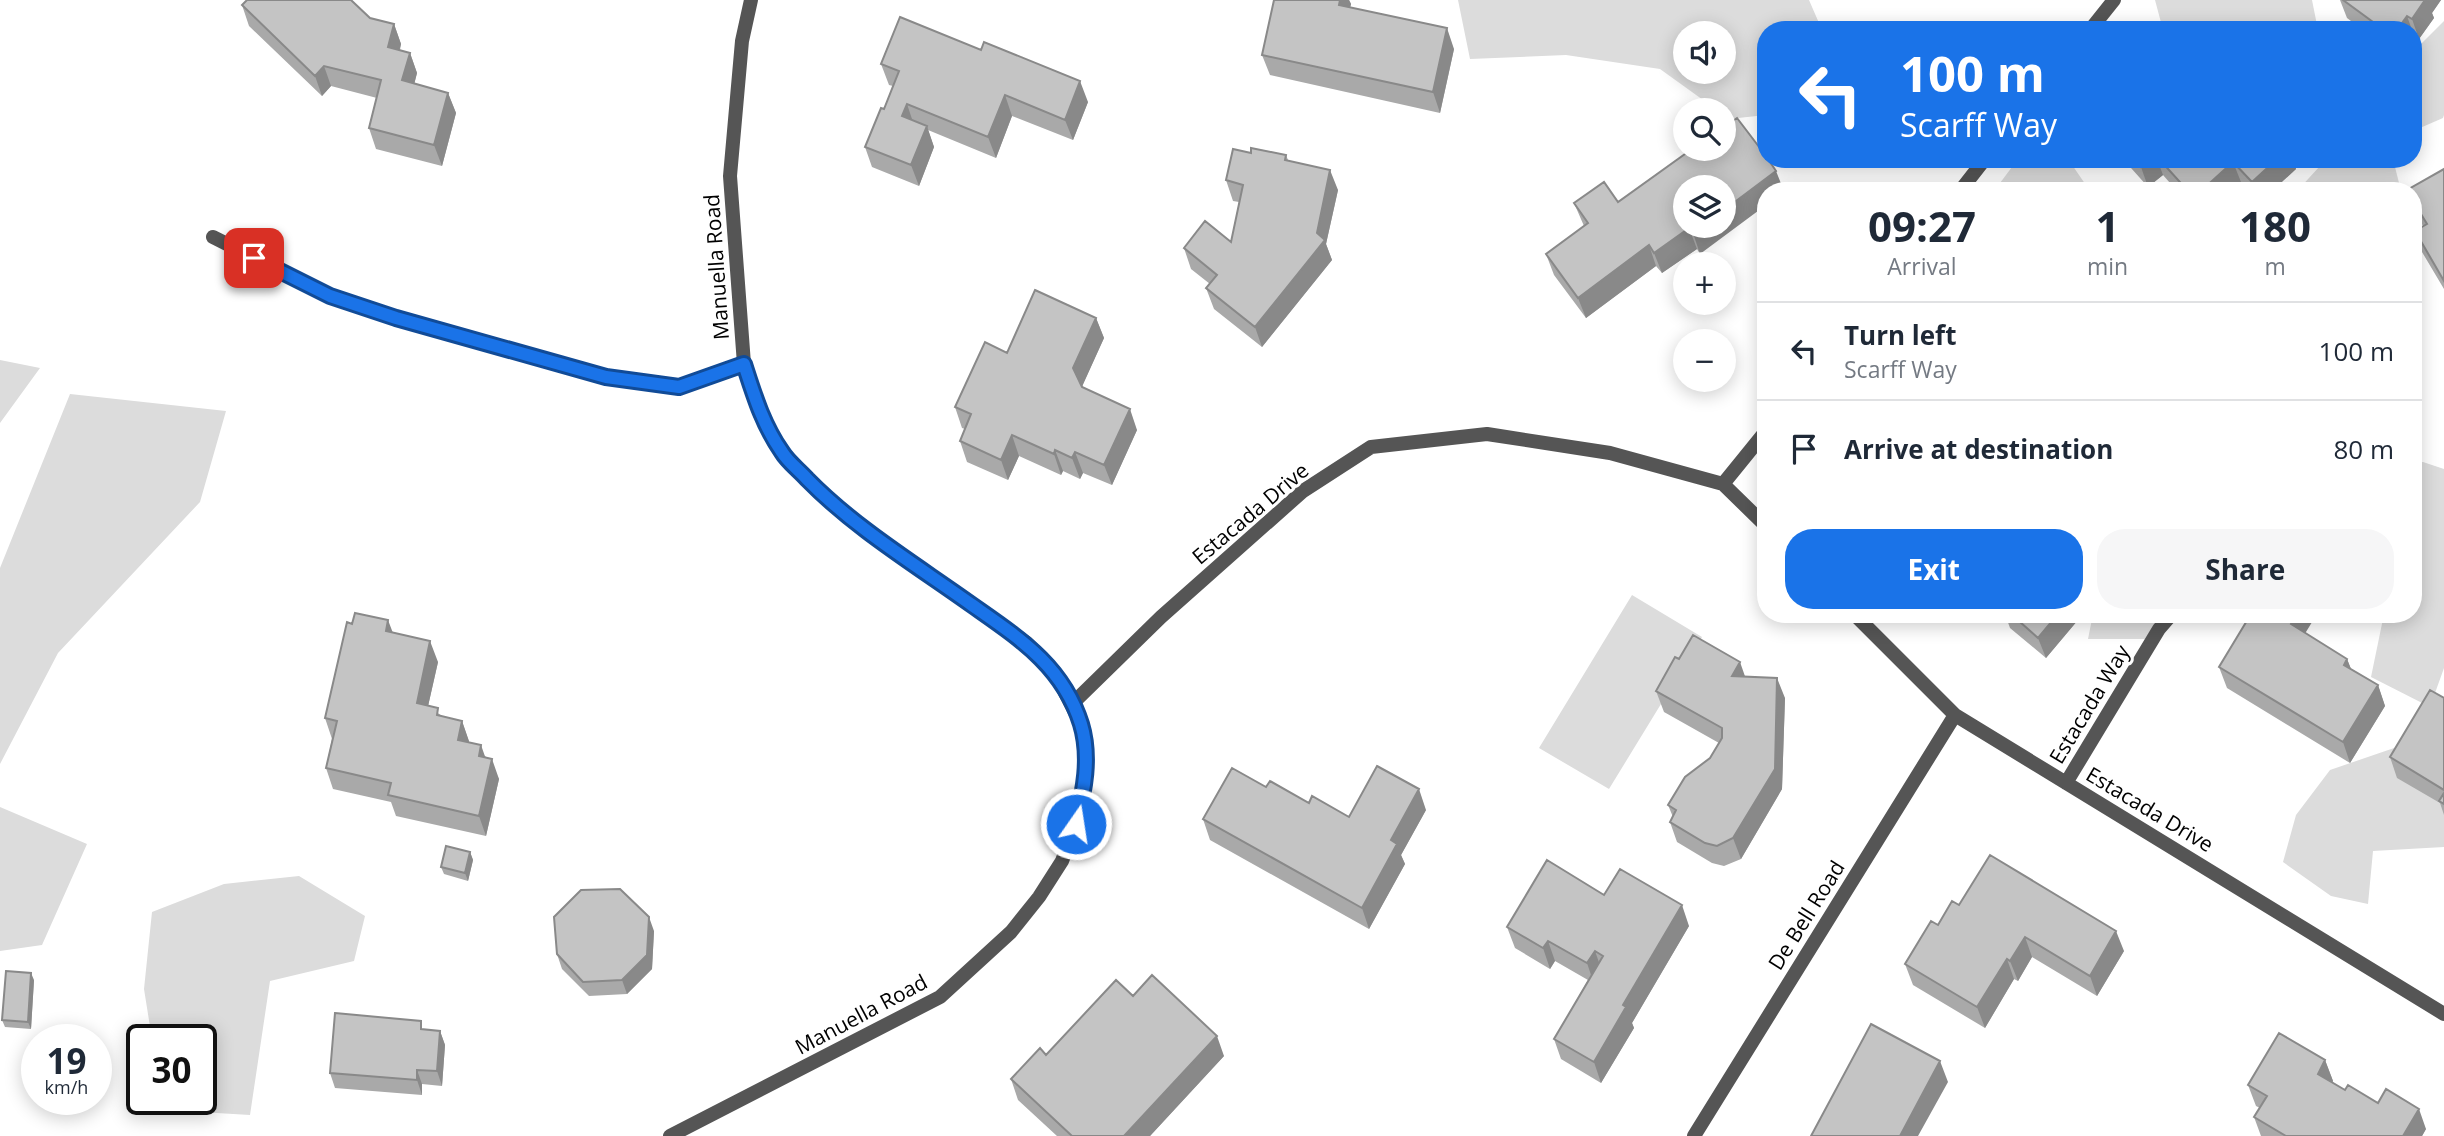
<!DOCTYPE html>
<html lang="en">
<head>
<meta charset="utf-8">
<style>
  body { margin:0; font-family:"Open Sans",sans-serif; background:#f6f6f7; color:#1f2937; height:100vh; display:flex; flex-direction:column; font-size:26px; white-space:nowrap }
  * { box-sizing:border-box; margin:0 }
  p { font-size:23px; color:#747a83 }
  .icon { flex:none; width:38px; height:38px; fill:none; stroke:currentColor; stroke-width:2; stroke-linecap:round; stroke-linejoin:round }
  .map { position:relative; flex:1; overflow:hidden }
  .panel { position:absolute; left:1757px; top:182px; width:665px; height:441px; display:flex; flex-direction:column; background:#fff; border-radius:28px; box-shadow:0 4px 18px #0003 }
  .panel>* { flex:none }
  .banner { position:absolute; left:1757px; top:21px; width:665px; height:147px; border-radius:28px; box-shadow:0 4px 18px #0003; background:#1a73e8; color:#fff; overflow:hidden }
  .controls { position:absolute; left:1673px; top:21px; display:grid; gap:14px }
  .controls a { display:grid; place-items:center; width:63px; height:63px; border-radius:50%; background:#fff; box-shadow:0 4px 18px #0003; font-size:35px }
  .speed { position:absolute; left:21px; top:1024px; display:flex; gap:14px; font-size:35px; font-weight:700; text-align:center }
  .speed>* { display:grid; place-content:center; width:91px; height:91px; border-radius:50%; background:#fff; box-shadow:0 4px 18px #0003; line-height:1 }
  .speed small { font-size:18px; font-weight:400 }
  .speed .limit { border:4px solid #111; border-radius:10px; background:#fff; color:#111 }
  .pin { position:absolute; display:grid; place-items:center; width:60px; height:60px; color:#fff; margin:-30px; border-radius:14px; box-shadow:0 4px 10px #0006 }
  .me { position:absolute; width:77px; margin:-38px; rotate:13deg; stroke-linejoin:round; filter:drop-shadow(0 0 5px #0008) }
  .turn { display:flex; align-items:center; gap:24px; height:147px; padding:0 28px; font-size:32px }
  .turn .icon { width:91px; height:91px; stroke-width:2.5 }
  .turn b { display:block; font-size:49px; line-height:60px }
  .eta { display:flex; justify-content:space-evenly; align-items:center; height:119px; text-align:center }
  .eta b { font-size:42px; font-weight:700; line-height:49px }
  .button { display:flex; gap:14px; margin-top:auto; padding:14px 28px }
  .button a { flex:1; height:80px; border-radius:28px; background:#1a73e8; color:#fff; font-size:28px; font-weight:700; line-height:80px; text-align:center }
  .button a+a { background:#f6f6f7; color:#1f2937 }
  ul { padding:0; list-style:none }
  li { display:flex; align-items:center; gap:21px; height:98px; padding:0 28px; border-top:2px solid #e0e1e3 }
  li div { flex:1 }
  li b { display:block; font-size:26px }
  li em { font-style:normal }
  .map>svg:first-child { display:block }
  .green { fill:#dcdcdc; fill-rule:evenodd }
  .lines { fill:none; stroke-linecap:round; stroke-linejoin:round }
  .minor { stroke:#555; stroke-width:14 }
  .wall { fill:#a9a9a9 }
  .shaded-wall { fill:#898989 }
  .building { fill:#c4c4c4; stroke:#898989; stroke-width:2 }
  .route-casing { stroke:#114b97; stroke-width:18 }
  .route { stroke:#1a73e8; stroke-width:12 }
  .labels { text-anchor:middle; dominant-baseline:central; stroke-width:6; stroke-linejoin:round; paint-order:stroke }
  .street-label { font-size:21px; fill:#000; stroke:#fff }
</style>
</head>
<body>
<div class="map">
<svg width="2444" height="1136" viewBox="0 0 2444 1136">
  <rect width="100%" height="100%" fill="#fff"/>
  <!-- green -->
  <path class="green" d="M1458,0H1809L1822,30H1766V115L1729,119L1724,115V110H1717L1660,69L1566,55L1470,59ZM1685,33H1724V72H1685Z
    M2155,0H2312L2318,30H2163Z
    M2444,21V115L2443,118L2413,131V52Z
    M2018,159H2068L2090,191H1994Z
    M2316,159H2393L2401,191H2297L2320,166Z
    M0,360L40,368L0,423Z
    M70,394L226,411L200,502L58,653L0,764V568Z
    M2423,462L2444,469V668L2430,707L2371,677L2384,614H2413V463Z
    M1632,595L1702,637L1609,789L1539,748Z
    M2093,614H2162L2145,639H2088Z
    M2397,747L2444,765V847L2373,851L2368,904L2331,896L2283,862L2296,815L2330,770Z
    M0,807L87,844L42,945L0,951Z
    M299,876L365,916L354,961L270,981L250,1115L200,1112L188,1099H201V1040L152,1039L144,989L152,912L224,884Z"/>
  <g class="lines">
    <!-- minor -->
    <path class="minor" d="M2090,30L2114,0
      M1960,191L1985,159
      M213,237L330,296L396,319L606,377L679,387L744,364
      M1723,484L1766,431
      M1854,614L1955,715L2444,1014
      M1072,704L1161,617L1303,491L1371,447L1487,434L1610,453L1723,484L1766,526
      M2066,783L2159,629L2172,614
      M670,1136L940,997L1011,932L1039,897L1062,861L1076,824L1084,789L1086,752L1081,724L1054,671L1027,643L883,543L824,496L782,453L760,414L744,364L730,176L742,41L751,0
      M1694,1136L1955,715"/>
  </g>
  <!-- wall -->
  <path class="wall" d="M1274,0H1349L1351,4L1350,7L1454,49L1440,113L1270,75L1262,55Z
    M2340,0H2441L2432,13L2434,18L2419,39L2415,36L2413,38V30H2363L2347,18Z
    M242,5L370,18L394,24L401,44L400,50L410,53L417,73L414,84L448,93L456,113L442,166L376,149L369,128L377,98L331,86L322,96L249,26Z
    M981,50L1088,102L1073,140L1012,116L996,158L928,130L934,147L919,186L872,167L865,147L884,109L893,86L889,85L881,64Z
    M1692,149L1700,254L1697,249L1662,273L1656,266L1586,318L1554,275L1546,254L1584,226L1574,203L1618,202Z
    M1251,153L1286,155L1288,160L1338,190L1326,244L1332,260L1262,347L1214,309L1206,288L1210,284L1191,269L1184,248L1231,242L1239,202L1233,201L1226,180Z
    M2123,159H2293L2296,169L2272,191H2249L2241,182L2231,191H2177L2163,175L2148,187Z
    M2444,169V289L2422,252L2415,231L2423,226L2413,208V191Z
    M1096,318L1104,338L1082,386L1137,430L1112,485L1083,473L1080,479L1063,471L1061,475L1019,456L1008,480L967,462L960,441L965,429L962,428L955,407L1007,353Z
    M2005,614H2083L2046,658L2010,628Z
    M393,633L438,662L428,706L442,716L462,721L469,742L486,757L499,779L486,836L396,816L391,802L333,789L326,768L332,739L325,718Z
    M2305,633L2347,659L2351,669L2378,685L2385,706L2350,763L2227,688L2219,667Z
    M1679,659L1745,677L1785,698L1782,789L1741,859L1724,866L1712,863L1677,842L1670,822L1673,817L1668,805L1710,758L1719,743L1664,712L1656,691Z
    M2444,698V815L2440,803L2397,778L2390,757Z
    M1266,787L1349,817L1426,810L1401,855L1405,864L1369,929L1210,840L1203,819Z
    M470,852L473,860L468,881L444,874L441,867Z
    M1604,895L1689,926L1632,1023L1634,1028L1601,1083L1561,1059L1554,1039L1588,980L1555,961L1550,969L1515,948L1507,927Z
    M1959,905L2124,951L2097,996L2032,957L2018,981L2014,979L1985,1028L1913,985L1905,964L1938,925Z
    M654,931L652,969L627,994L589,996L562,969L557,954Z
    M34,980L31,1029L5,1027L2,1020Z
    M1133,996L1224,1056L1150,1136H1057L1018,1100L1011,1079Z
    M424,1030L440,1031L445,1045L442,1086L422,1084V1095L335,1088L330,1073Z
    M2325,1060L2333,1081L2332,1082L2345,1090L2426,1129L2422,1136H2261L2254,1117L2260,1108L2256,1106L2248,1085Z"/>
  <!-- shaded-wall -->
  <path class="shaded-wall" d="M1340,0H1349L1351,4L1346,25L1339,5Z
    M2425,0H2441L2432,13L2434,18L2419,39L2412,19Z
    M2407,16L2412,30H2397Z
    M394,24L401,44L395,67L388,47Z
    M1447,28L1454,49L1440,113L1433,92Z
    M410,53L417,73L410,101L402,80Z
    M324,66L331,86L322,96L315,76Z
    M1080,81L1088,102L1073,140L1065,120Z
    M448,93L456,113L442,166L434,145Z
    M1005,95L1012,116L996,158L988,137Z
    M907,104L914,125L902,116Z
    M927,126L934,147L919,186L911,165Z
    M2150,159H2157L2163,175L2148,187L2141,167Z
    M2277,159H2293L2296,169L2272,191H2255L2252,182Z
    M2233,162L2241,182L2231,191H2201Z
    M1330,170L1338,190L1326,244L1332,260L1262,347L1255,327L1317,233Z
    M1776,171L1784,191H1766V205L1700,254L1693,233L1703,226H1724V210Z
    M1689,228L1697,249L1662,273L1654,253Z
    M1649,245L1656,266L1586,318L1578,298Z
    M1096,318L1104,338L1081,389L1073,368Z
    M1130,409L1137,430L1112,485L1104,465Z
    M1012,435L1019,456L1008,480L1001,460Z
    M1055,450L1063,471L1061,475L1054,454Z
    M1075,452L1083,473L1080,479L1072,458Z
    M2058,614H2083L2046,658L2038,638Z
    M2297,614H2317L2298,645L2291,624Z
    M388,620L396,641L386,631Z
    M430,641L438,662L424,724L417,703Z
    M2347,659L2355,679L2344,665Z
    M1740,662L1747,682L1732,676Z
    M1777,678L1785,698L1782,789L1741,859L1733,838Z
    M2378,685L2385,706L2350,763L2343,742Z
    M462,721L469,741L465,760L458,740Z
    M481,745L488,765L479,756Z
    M492,759L499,779L486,836L479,816Z
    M1419,789L1426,810L1401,855L1405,864L1369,929L1362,908L1391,840Z
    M470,852L473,860L468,881L465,873Z
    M1682,905L1689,926L1632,1023L1634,1028L1601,1083L1594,1062L1623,1005Z
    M649,917L654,931L652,969L627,994L622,980Z
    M2116,931L2124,951L2097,996L2090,976Z
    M2025,937L2032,957L2018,981L2010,961Z
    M1548,941L1555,961L1550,969L1543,948Z
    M1595,951L1602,971L1594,984L1587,963Z
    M2007,959L2014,979L1985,1028L1977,1007Z
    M31,973L34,980L31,1029L28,1022Z
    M440,1031L445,1045L442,1086L437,1071Z
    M1217,1036L1224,1056L1150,1136H1124Z
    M2325,1060L2333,1081L2325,1095L2318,1074Z
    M1940,1061L1948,1082L1918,1136H1900Z
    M417,1070L422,1084V1095L417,1080Z
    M2419,1109L2426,1129L2422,1136H2403Z"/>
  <!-- building -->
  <path class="building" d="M247,0H351L370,18L394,24L388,47L410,53L402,80L448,93L434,145L369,128L381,80L324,66L315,76L242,5Z
    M1274,0H1340L1339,5L1447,28L1433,92L1262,55Z
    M2343,0H2425L2412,19L2407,16L2397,30H2384Z
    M900,17L981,50L984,42L1080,81L1065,120L1005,95L988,137L907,104L902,116L927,126L911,165L865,147L881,108L884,109L899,71L881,64Z
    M1737,118L1766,156V159H1768L1776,171L1724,210V187H1685V226H1703L1693,233L1689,228L1654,253L1649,245L1578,298L1546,254L1588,223L1574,203L1604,182L1618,202L1692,149H1724V127Z
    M1251,148L1286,155L1285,160L1330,170L1317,233L1325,240L1255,327L1206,288L1217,275L1184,248L1205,221L1231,242L1243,185L1226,180L1233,149L1251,153Z
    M2134,159H2150L2141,167Z
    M2159,159H2277L2252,182L2233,162L2201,191H2188Z
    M2444,169V281L2415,231L2427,224L2413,201V191L2407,190Z
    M1035,290L1096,318L1073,368L1082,387L1130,409L1104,465L1075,452L1072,458L1055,450L1054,454L1012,435L1001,460L960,441L971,414L955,407L985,342L1007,353Z
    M355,613L388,620L386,631L430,641L417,703L438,708L437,715L462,721L458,740L481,745L479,756L492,759L479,816L388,795L391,783L326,768L337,721L325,718L347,622L352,624Z
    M2011,614H2058L2038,638Z
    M2251,614H2297L2291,624L2347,659L2344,665L2378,685L2343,742L2219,667Z
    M1693,635L1740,662L1732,676L1777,678L1775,769L1733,838L1717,846L1705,843L1670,822L1676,810L1668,805L1685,777L1710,758L1722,738V728L1656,691L1675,657L1679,659Z
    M2430,690L2444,698V790L2390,757Z
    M1377,766L1419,789L1391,840L1397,844L1362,908L1203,819L1232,768L1266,787L1270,781L1309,803L1312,796L1349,817Z
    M2444,793V804L2439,801Z
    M446,846L470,852L465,873L441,867Z
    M1990,855L2116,931L2090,976L2025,937L2010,961L2007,959L1977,1007L1905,964L1931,921L1938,925L1952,901L1959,905Z
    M1547,860L1604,895L1620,869L1682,905L1623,1005L1626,1007L1594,1062L1554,1039L1603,956L1595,951L1587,963L1548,941L1543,948L1507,927Z
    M620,889L649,917L647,955L622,980L583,982L557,954L554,917L581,890Z
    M6,971L31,973L28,1022L2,1020Z
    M1152,975L1217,1036L1124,1136H1072L1011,1079L1040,1048L1046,1055L1116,980L1133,996Z
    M335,1013L421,1021V1029L440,1031L437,1071L417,1070V1080L330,1073Z
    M1871,1024L1940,1061L1900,1136H1811Z
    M2279,1033L2325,1060L2318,1074L2345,1090L2348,1085L2378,1103L2386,1089L2419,1109L2403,1136H2286L2254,1117L2267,1096L2248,1085Z"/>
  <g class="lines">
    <!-- route casing -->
    <g class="route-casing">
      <path id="route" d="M254,258L330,296L396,318L606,377L679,387L744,364C754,395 763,425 782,452C788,462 799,470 807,479C855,528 916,565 972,605C1019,638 1063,666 1081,724C1091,757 1084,791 1076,824"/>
    </g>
    <!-- route -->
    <use href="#route" class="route"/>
  </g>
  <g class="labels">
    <!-- street labels -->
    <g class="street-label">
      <text transform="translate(716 267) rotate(-94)">Manuella Road</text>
      <text transform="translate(1250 513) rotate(-40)">Estacada Drive</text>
      <text transform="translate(2089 704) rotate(-59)">Estacada Way</text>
      <text transform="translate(2150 809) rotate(31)">Estacada Drive</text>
      <text transform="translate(1806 915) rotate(-58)">De Bell Road</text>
      <text transform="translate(861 1014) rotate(-28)">Manuella Road</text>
    </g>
  </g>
</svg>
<div class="controls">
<a><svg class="icon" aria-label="sound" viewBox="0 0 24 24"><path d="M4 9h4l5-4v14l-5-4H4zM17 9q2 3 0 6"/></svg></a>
<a><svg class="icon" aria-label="search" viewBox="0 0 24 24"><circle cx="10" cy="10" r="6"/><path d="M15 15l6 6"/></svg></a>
<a><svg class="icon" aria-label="layers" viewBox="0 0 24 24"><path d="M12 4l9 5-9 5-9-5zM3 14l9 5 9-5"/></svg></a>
<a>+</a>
<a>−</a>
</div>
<div class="speed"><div>19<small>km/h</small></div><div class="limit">30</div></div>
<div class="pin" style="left:254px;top:258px;background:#d93025"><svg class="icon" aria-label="arrive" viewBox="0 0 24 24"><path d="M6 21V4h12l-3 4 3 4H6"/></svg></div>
<svg class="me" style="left:1076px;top:824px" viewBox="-20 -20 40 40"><circle r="17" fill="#1a73e8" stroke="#fff" stroke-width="3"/><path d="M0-11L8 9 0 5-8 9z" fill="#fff"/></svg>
<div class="banner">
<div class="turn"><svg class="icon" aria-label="left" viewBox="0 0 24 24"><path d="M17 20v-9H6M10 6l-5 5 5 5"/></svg><div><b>100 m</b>Scarff Way</div></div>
</div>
<section class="panel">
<div class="eta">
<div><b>09:27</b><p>Arrival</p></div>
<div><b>1</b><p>min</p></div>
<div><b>180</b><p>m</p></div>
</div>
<ul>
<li><svg class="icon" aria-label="left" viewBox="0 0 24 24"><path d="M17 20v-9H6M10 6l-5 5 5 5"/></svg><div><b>Turn left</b><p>Scarff Way</p></div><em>100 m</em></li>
<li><svg class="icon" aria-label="arrive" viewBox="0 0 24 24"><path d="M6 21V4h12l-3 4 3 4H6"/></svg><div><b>Arrive at destination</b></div><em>80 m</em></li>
</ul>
<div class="button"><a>Exit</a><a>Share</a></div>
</section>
</div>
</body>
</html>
